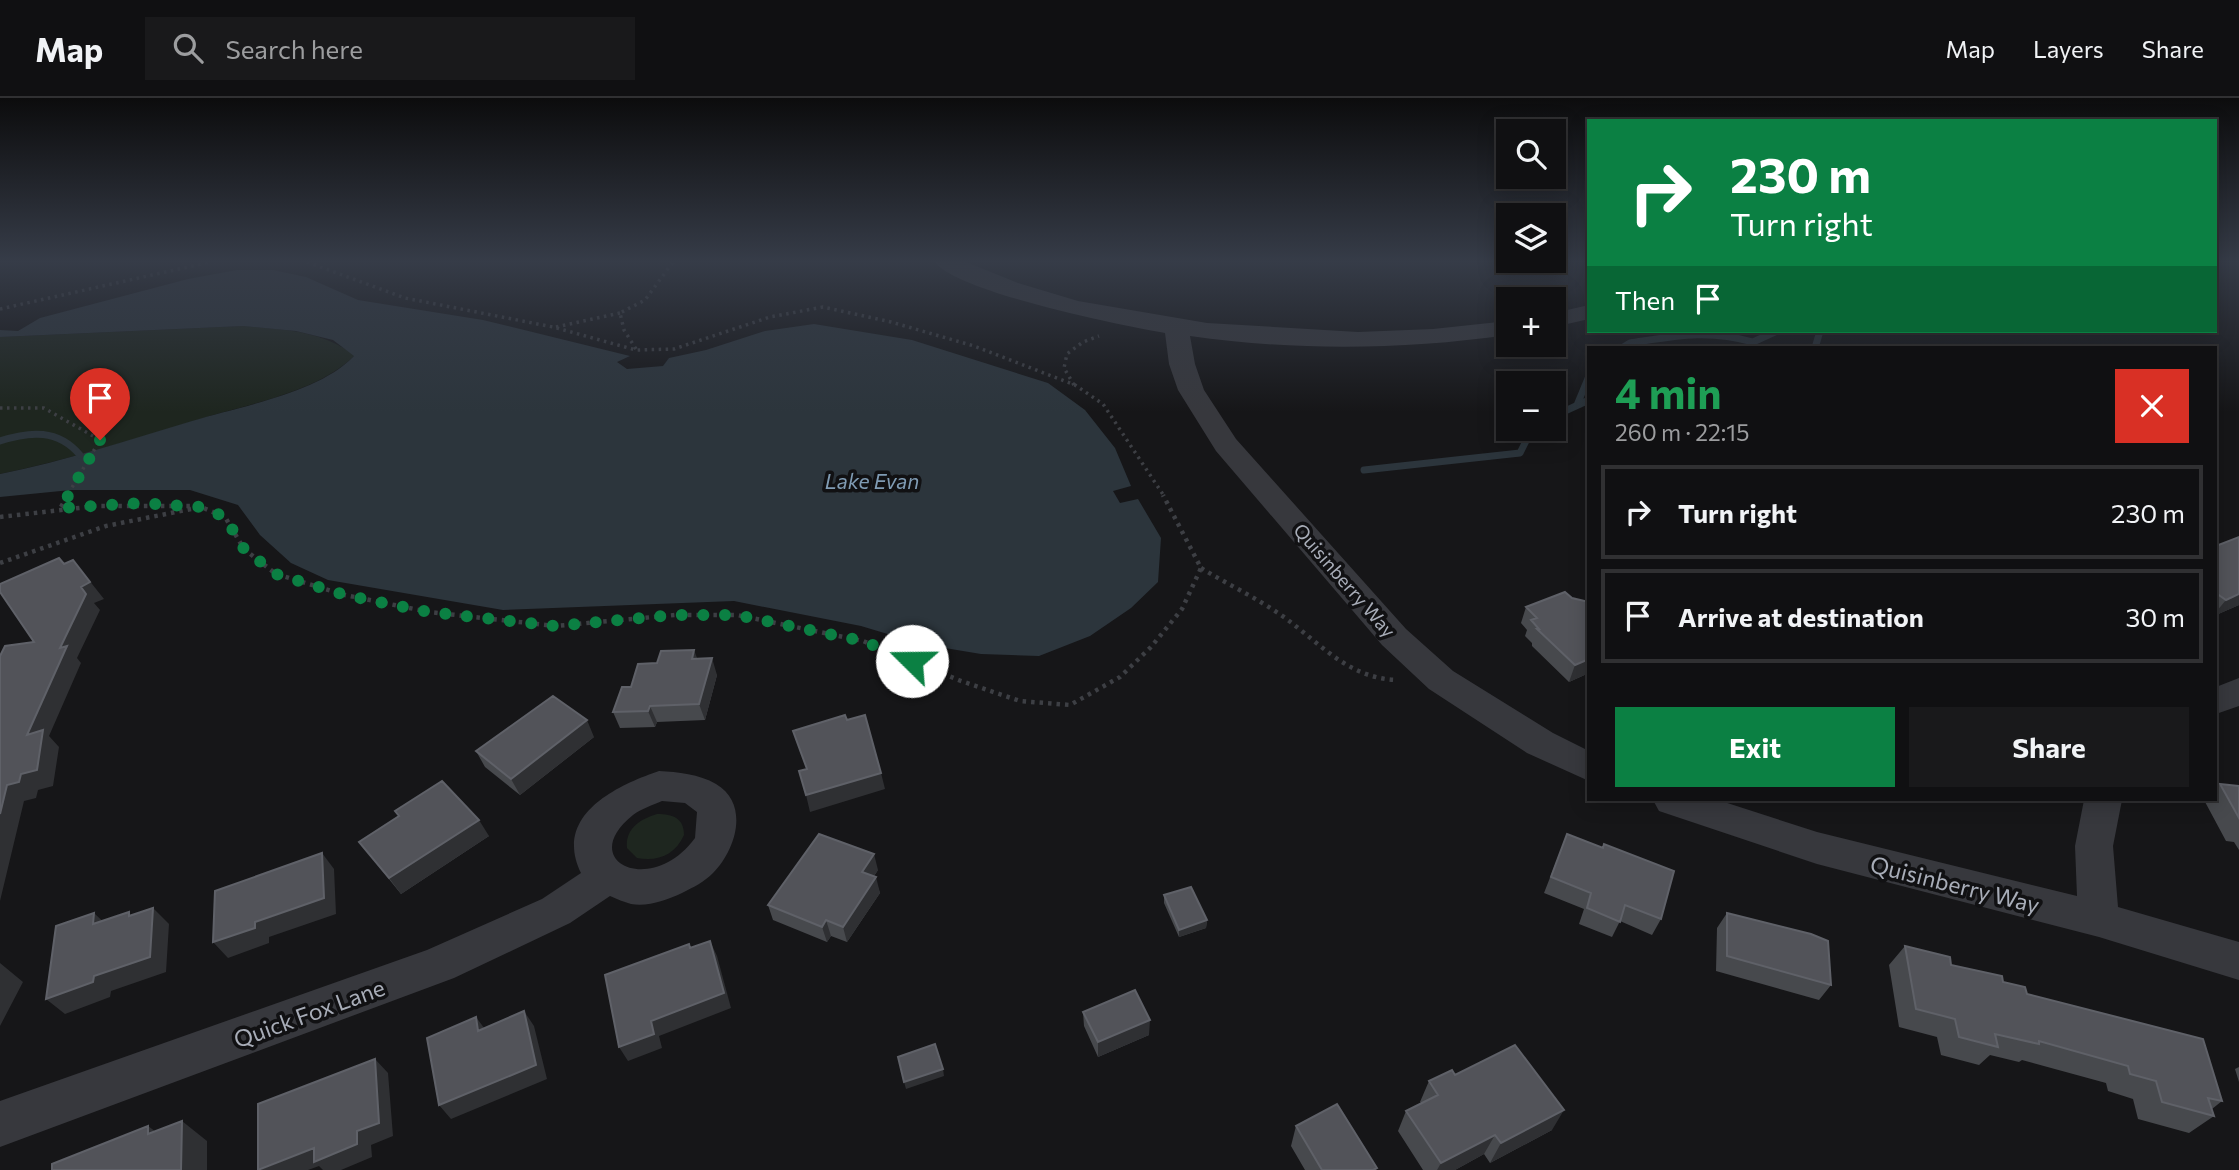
<!DOCTYPE html>
<html lang="en">
<head>
<meta charset="utf-8">
<style>
  body { margin:0; font-family:Commissioner,sans-serif; background:#19191b; color:#f1f3f6; height:100vh; display:flex; flex-direction:column; font-size:26px; white-space:nowrap }
  * { box-sizing:border-box; margin:0 }
  p { font-size:23px; color:#9c9d9f }
  .icon { flex:none; width:38px; height:38px; fill:none; stroke:currentColor; stroke-width:2; stroke-linecap:round; stroke-linejoin:round }
  .map { position:relative; flex:1; overflow:hidden }
  .details { position:absolute; left:1587px; top:248px; width:630px; height:455px; display:flex; flex-direction:column; background:#101012; border-radius:0px; box-shadow:0 4px 18px #0003,0 0 0 2px #303032 }
  .details>* { flex:none }
  .banner { position:absolute; left:1587px; top:21px; width:630px; height:214px; border-radius:0px; box-shadow:0 4px 18px #0003,0 0 0 2px #303032; background:#0b8043; color:#fff; overflow:hidden }
  .tools { position:absolute; left:1496px; top:21px; display:grid; gap:14px }
  .tools a { display:grid; place-items:center; width:70px; height:70px; border-radius:0px; background:#101012; box-shadow:0 4px 18px #0003,0 0 0 2px #303032; font-size:35px }
  .pin { position:absolute; display:grid; place-items:center; width:60px; height:60px; color:#fff; margin:-72px -30px; border-radius:50% 50% 50% 0; rotate:-45deg; box-shadow:0 0 7px #0007 }
  .pin .icon { rotate:45deg }
  .me { position:absolute; width:77px; margin:-38px; rotate:292deg; stroke-linejoin:round; filter:drop-shadow(0 0 5px #0008) }
  .turn { display:flex; align-items:center; gap:24px; height:147px; padding:0 28px; font-size:32px }
  .turn .icon { width:91px; height:91px; stroke-width:2.5 }
  .turn b { display:block; font-size:49px; line-height:60px }
  .then { display:flex; align-items:center; height:66px; padding:0 28px; background:#0003; gap:14px; font-size:26px }
  .round { display:grid; place-items:center; flex:none; width:74px; height:74px; border-radius:0px; background:#19191b }
  .headline { display:flex; align-items:center; justify-content:space-between; height:119px; padding:0 28px }
  h1 { font-size:42px; font-weight:700; line-height:52px; color:#1e9e55 }
  .action { display:flex; gap:14px; margin-top:auto; padding:14px 28px }
  .action a { flex:1; height:80px; border-radius:0px; background:#0b8043; color:#fff; font-size:28px; font-weight:700; line-height:80px; text-align:center }
  .action a+a { background:#19191b; color:#f1f3f6 }
  ul { padding:0; list-style:none }
  li { display:flex; align-items:center; gap:21px; height:94px; margin:0 14px 10px; padding:0 14px; border:4px solid #303032; border-radius:0px }
  li div { flex:1 }
  li b { display:block; font-size:26px }
  li em { font-style:normal }
  header { display:flex; align-items:center; gap:42px; box-sizing:border-box; height:98px; padding:0 35px; background:#101012; border-bottom:2px solid #303032 }
  header strong { font-size:33px }
  nav { display:flex; gap:38px; margin-inline-start:auto; font-size:24px }
  .search { width:490px; height:63px; background:#19191b; display:flex; align-items:center; gap:18px; box-sizing:border-box; padding:0 24px; border-radius:0px; color:#9c9d9f; font-size:26px }
  .map>svg:first-child { display:block }
  .green { fill:#1e261f }
  .water { fill:#2c353c }
  .lines { fill:none; stroke-linecap:round; stroke-linejoin:round }
  .stream { stroke:#2c353c; stroke-width:7 }
  .path-far1 { stroke:#3d3f44; stroke-width:3.5; stroke-dasharray:2.5 4.5; stroke-linecap:butt }
  .path { stroke:#3d3f44; stroke-width:4.5; stroke-dasharray:3.5 5; stroke-linecap:butt }
  .minor { fill:#37383d; fill-rule:evenodd }
  .wall { fill:#47494d }
  .shaded-wall { fill:#2f3033 }
  .building { fill:#525359; stroke:#5f6168; stroke-width:2 }
  .route { stroke:#0b8043; stroke-width:12; stroke-dasharray:0 21.6 }
  .labels { text-anchor:middle; dominant-baseline:central; stroke-width:7; stroke-linejoin:round; paint-order:stroke }
  .street-label { font-size:19px; fill:#a8adb8; stroke:#111113 }
  .water-label { font-size:21px; font-style:italic; fill:#7f9bb3; stroke:#111113 }
  .near-street-label { font-size:23px; fill:#a8adb8; stroke:#111113 }
</style>
</head>
<body>
<header>
<strong>Map</strong>
<div class="search"><svg class="icon" aria-label="search" viewBox="0 0 24 24"><circle cx="10" cy="10" r="6"/><path d="M15 15l6 6"/></svg>Search here</div>
<nav><a>Map</a><a>Layers</a><a>Share</a></nav>
</header>
<div class="map">
<svg width="2239" height="1072" viewBox="0 0 2239 1072">
  <rect width="100%" height="100%" fill="#161618"/>
  <!-- green -->
  <path class="green" d="M243,228C286,232 319,232 355,257C319,294 245,307 197,322C132,342 67,362 0,376V239Z
    M657,716C673,716 684,720 684,737C675,757 658,764 637,760L627,750C625,731 640,721 657,716Z"/>
  <!-- water -->
  <path class="water" d="M237,172H273L306,179L358,202L483,222L630,258L617,264L627,271L663,268L669,260L706,252L765,233L814,226L912,242L1048,285L1085,312L1115,350L1131,388L1113,393L1120,405L1138,401L1161,440L1158,484L1131,510L1090,538L1039,558L981,556L921,546L861,528L734,503L503,512L328,482L291,465L260,437L238,407L190,392H71L0,399V376C65,363 128,342 192,323C241,308 319,295 354,258L333,242L296,233L243,228L0,239V232L18,233L40,220L188,181Z"/>
  <g class="lines">
    <!-- stream -->
    <path class="stream" d="M1885,233H1897
      M1622,250L1630,245C1676,238 1707,231 1753,244L1777,233
      M1782,250H1794
      M1815,250L1820,233
      M1577,307L1589,278
      M1554,318L1589,302
      M0,343C30,333 58,331 80,357
      M1364,372L1520,355L1532,331"/>
    <!-- path-far1 -->
    <path class="path-far1" d="M307,164L405,200L553,229L636,252L674,251L770,219L823,209L891,224L974,248L1075,287L1103,306L1164,398
      M0,211L210,164
      M556,229L620,215
      M636,251L624,232L620,215L645,202L673,164
      M1074,287L1064,270L1067,256L1083,244L1099,238
      M0,310H44L100,342L67,398"/>
    <!-- path -->
    <path class="path" d="M61,409L68,397
      M0,419L96,408H193
      M0,465L106,428L201,409L225,419L244,451L276,476L345,497L429,514L555,528L675,517H737L863,543L961,583L1020,603L1070,607L1120,579L1151,549L1182,511L1201,470L1163,397
      M1201,470C1227,486 1255,499 1281,517C1318,543 1347,580 1396,582"/>
    <!-- minor -->
    <path class="minor" d="M935,164H966L1018,185L1078,203L1207,225L1358,234L1433,231L1508,223V237C1402,252 1296,253 1190,238L1195,266L1204,292L1236,341L1406,531L1453,573L1553,635L1589,653V683L1527,655L1429,591L1382,547L1216,353L1178,292L1169,266L1165,235C1124,228 956,194 935,164Z
      M1589,207V221L1554,229V215Z
      M2239,580V608L2216,616V589Z
      M659,673C678,674 699,676 716,686C750,706 736,752 713,775C704,784 694,789 682,795C667,802 648,809 631,806C624,804 617,801 610,798L570,825L454,880L0,1049V1003L427,852L542,801L581,775C553,718 615,688 659,673ZM662,703L685,705L697,714L695,740C651,800 575,763 633,717C641,711 653,707 662,703Z
      M1653,702H1718L1817,734L2077,798L2075,748L2084,702H2122L2113,748L2118,809L2239,844V882L2099,839L1817,766L1659,713Z"/>
  </g>
  <!-- wall -->
  <path class="wall" d="M2239,439V507L2216,517V448Z
    M1572,500L1589,504V575L1569,584L1532,548V545L1525,538L1527,532L1521,525L1526,509Z
    M697,561L717,577L705,622L657,624L655,629L620,630L613,614L631,589L657,565Z
    M594,639L520,697L485,669L476,653Z
    M2220,686L2239,688V752L2234,744L2226,743L2204,702H2216V691Z
    M395,713L489,738L401,796L359,744L399,718Z
    M1567,736L1661,821L1652,837L1620,823L1612,839L1579,826L1584,811L1544,795Z
    M878,772L874,778L880,795L847,844L831,838L827,844L773,822L768,807Z
    M1164,797L1207,822L1206,830L1179,839L1164,805Z
    M1727,815L1831,887L1819,902L1716,873L1717,830Z
    M1905,848L1951,867L2003,884L2027,896L2222,1003L2212,1011L2214,1018L2189,1035L2138,1021L2133,1001L2108,993L2106,985L2022,962L2019,964L1990,957L1979,967L1941,957L1937,939L1899,929L1889,867Z
    M1083,914L1149,937L1098,959L1084,928Z
    M2239,969V984L2235,971Z
    M1455,977L1552,1032L1490,1065L1484,1056L1455,1072H1423L1398,1033L1406,1013L1421,1005L1420,1004L1429,983Z
    M1296,1028L1377,1070L1376,1072H1305L1291,1048Z"/>
  <!-- shaded-wall -->
  <path class="shaded-wall" d="M73,462L104,501L94,505L100,512L77,560L81,565L49,638L59,649L53,688L38,692L36,700L24,703L0,803V716L7,687L60,550L81,489Z
    M2239,496V507L2216,517V514L2226,502Z
    M694,552L700,568L692,561Z
    M712,560L717,577L705,622L699,606Z
    M1589,561V575L1569,584L1575,567Z
    M650,608L657,624L655,629L648,613Z
    M587,622L594,639L520,697L511,681Z
    M881,675L885,691L810,714L806,697Z
    M479,722L489,738L401,796L389,780Z
    M322,755L334,771L336,816L269,839V845L228,860L213,844L255,824Z
    M874,756L878,772L866,790L862,774Z
    M876,779L880,795L847,844L843,829Z
    M153,810L169,826L166,874L111,893L110,899L65,916L46,901L94,878Z
    M94,815L111,831L93,826Z
    M826,822L831,838L827,844L822,829Z
    M1207,822L1206,830L1179,839V832Z
    M710,843L717,858L731,910L659,938L662,950L628,963L619,949L651,923Z
    M0,865L23,884L0,928Z
    M524,913L534,928L547,981L451,1021L439,1007Z
    M476,919L487,934L478,933Z
    M1150,922L1149,937L1098,959V944Z
    M375,961L388,975L393,1038L371,1047L372,1059L341,1072H323L319,1068L308,1072H260L357,1033Z
    M943,971L944,978L906,991L904,984Z
    M1564,1012L1552,1032L1490,1065L1501,1045Z
    M182,1023L207,1043V1072H181Z
    M148,1028L175,1048L148,1036Z
    M1495,1037L1484,1056L1455,1072H1437L1441,1065Z"/>
  <!-- building -->
  <path class="building" d="M2239,439V496L2226,502L2216,495V448Z
    M59,460L64,466L73,462L90,484L81,489L86,496L60,550L67,548L27,637L43,632L37,672L21,676L19,684L7,687L0,716V558L5,548L34,544L0,494V486Z
    M1565,494L1572,500L1589,504V561L1575,567L1537,531H1539L1531,522L1537,520L1526,509Z
    M694,552L692,561L712,560L699,606L650,608L648,613L613,614L622,589H631L638,566L657,565L661,553Z
    M553,598L587,622L511,681L476,653Z
    M845,617L847,622L865,617L881,675L806,697L799,673L807,671L793,633Z
    M442,683L479,722L389,780L359,744L399,718L395,713Z
    M2220,686L2239,688V720Z
    M819,736L874,756L862,774L876,779L843,829L826,822L822,829L768,807Z
    M1567,736L1603,750L1604,746L1674,773L1661,821L1625,807L1620,824L1587,810L1591,795L1551,779Z
    M322,755L324,800L255,824V830L213,844L215,793Z
    M1191,789L1207,822L1179,832L1164,797Z
    M153,810L150,859L94,878L93,884L46,901L56,828L94,815L93,826L129,814V818Z
    M1727,815L1811,836L1828,843L1831,887L1727,858Z
    M710,843L724,895L651,923L654,936L619,949L605,877L689,846L690,850Z
    M1905,848L1950,859L1951,867L2002,878L2003,884L2025,889L2027,896L2203,941L2222,1003L2208,1000L2214,1018L2162,1004L2156,983L2130,976L2128,968L2039,943V946L1995,936L1998,949L1959,939L1955,921L1916,911Z
    M1135,892L1150,922L1098,944L1083,914Z
    M524,913L536,967L439,1007L427,940L476,919L478,933Z
    M935,946L943,971L904,984L898,959Z
    M1515,947L1564,1012L1501,1045L1495,1037L1441,1065L1406,1013L1438,997L1429,983L1452,972L1455,977Z
    M375,961L379,1025L357,1033V1046L314,1064V1050L258,1072V1006Z
    M1337,1006L1377,1070L1373,1072H1322L1296,1028Z
    M182,1023L181,1072H52V1066L148,1028V1036Z"/>
  <!-- sky -->
  <linearGradient id="sky" x2="0" y2="1"><stop stop-color="#0c0c0d"/><stop offset="0.52" stop-color="#363c48"/><stop offset="1" stop-color="#363c48" stop-opacity="0"/></linearGradient>
  <rect width="2239" height="314" fill="url(#sky)"/>
  <g class="lines">
    <!-- route -->
    <path class="route" d="M100,342L61,410L140,405L201,409L225,419L244,451L276,476L345,497L429,514L555,528L675,517H737L863,543L912,563"/>
  </g>
  <g class="labels">
    <!-- street labels -->
    <g class="street-label">
      <text transform="translate(1345 482) rotate(49)">Quisinberry Way</text>
    </g>
    <!-- water labels -->
    <g class="water-label">
      <text x="872" y="382">Lake Evan</text>
    </g>
    <!-- near-street labels -->
    <g class="near-street-label">
      <text transform="translate(1955 786) rotate(14)">Quisinberry Way</text>
      <text transform="translate(309 915) rotate(-20)">Quick Fox Lane</text>
    </g>
  </g>
</svg>
<div class="tools">
<a><svg class="icon" aria-label="search" viewBox="0 0 24 24"><circle cx="10" cy="10" r="6"/><path d="M15 15l6 6"/></svg></a>
<a><svg class="icon" aria-label="layers" viewBox="0 0 24 24"><path d="M12 4l9 5-9 5-9-5zM3 14l9 5 9-5"/></svg></a>
<a>+</a>
<a>−</a>
</div>
<div class="pin" style="left:100px;top:342px;background:#d93025"><svg class="icon" aria-label="arrive" viewBox="0 0 24 24"><path d="M6 21V4h12l-3 4 3 4H6"/></svg></div>
<svg class="me" style="left:912px;top:563px" viewBox="-20 -20 40 40"><circle r="19" fill="#fff"/><path d="M0-13L10 11 0 6-10 11z" fill="#0b8043"/></svg>
<div class="banner">
<div class="turn"><svg class="icon" aria-label="right" viewBox="0 0 24 24"><path d="M7 20v-9h11M14 6l5 5-5 5"/></svg><div><b>230 m</b>Turn right</div></div>
<div class="then">Then<svg class="icon" aria-label="arrive" viewBox="0 0 24 24"><path d="M6 21V4h12l-3 4 3 4H6"/></svg></div>
</div>
<section class="details">
<div class="headline"><div><h1>4 min</h1><p>260 m · 22:15</p></div><a class="round" style="background:#d93025;color:#fff"><svg class="icon" aria-label="close" viewBox="0 0 24 24"><path d="M6 6l12 12M18 6L6 18"/></svg></a></div>
<ul>
<li><svg class="icon" aria-label="right" viewBox="0 0 24 24"><path d="M7 20v-9h11M14 6l5 5-5 5"/></svg><div><b>Turn right</b></div><em>230 m</em></li>
<li><svg class="icon" aria-label="arrive" viewBox="0 0 24 24"><path d="M6 21V4h12l-3 4 3 4H6"/></svg><div><b>Arrive at destination</b></div><em>30 m</em></li>
</ul>
<div class="action"><a>Exit</a><a>Share</a></div>
</section>
</div>
</body>
</html>
